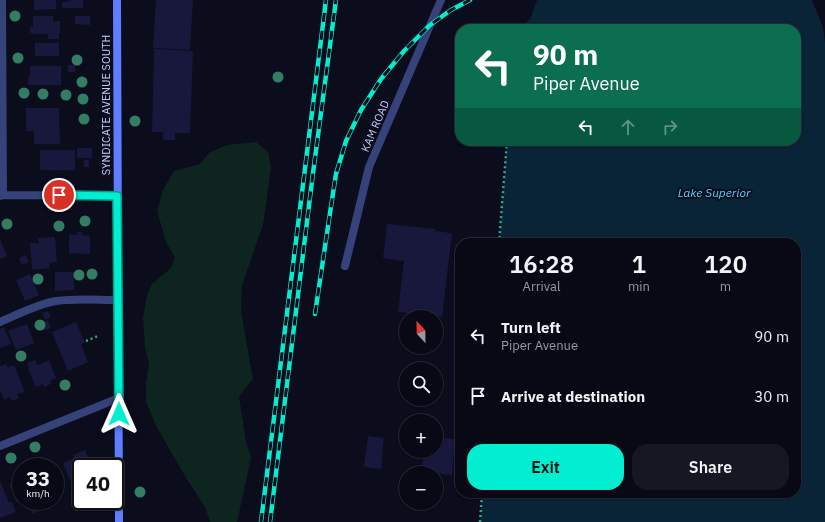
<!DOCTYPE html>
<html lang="en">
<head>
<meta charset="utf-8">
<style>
  body { margin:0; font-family:"IBM Plex Sans",sans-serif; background:#161722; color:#f1f3f6; height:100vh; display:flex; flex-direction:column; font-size:15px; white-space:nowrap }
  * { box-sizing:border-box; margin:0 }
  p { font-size:13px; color:#989aa0 }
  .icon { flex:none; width:22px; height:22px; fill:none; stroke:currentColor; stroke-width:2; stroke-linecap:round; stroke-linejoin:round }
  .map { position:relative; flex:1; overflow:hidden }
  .drawer { position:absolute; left:455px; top:238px; width:346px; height:260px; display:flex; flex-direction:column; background:#080915; border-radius:16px; box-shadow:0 1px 3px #0004,0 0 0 1px #292a34 }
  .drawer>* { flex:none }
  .hud { position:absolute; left:455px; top:24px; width:346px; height:122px; border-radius:16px; box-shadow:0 1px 3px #0004,0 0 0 1px #292a34; background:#0b6e4f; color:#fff; overflow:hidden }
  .needle { width:26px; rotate:338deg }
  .tools { position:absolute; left:399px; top:310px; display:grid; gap:8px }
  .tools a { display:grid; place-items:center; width:44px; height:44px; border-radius:50%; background:#080915; box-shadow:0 1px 3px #0004,0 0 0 1px #292a34; font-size:20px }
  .speed { position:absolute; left:12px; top:458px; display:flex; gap:8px; font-size:20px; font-weight:700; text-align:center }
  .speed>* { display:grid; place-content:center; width:52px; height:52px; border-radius:50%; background:#080915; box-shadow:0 1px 3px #0004,0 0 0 1px #292a34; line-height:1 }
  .speed small { font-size:10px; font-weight:400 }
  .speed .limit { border:2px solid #111; border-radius:6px; background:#fff; color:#111 }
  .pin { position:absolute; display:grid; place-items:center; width:34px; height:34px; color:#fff; margin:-17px; border:2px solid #fff; border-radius:50%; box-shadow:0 1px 4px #0007 }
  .me { position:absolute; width:44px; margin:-22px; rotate:0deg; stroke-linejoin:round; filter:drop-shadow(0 0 3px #0008) }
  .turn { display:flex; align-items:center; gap:14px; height:84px; padding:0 12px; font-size:18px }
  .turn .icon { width:52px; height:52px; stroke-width:2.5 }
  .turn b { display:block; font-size:28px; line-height:34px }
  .lanes { display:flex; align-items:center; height:38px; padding:0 12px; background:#0003; justify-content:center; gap:20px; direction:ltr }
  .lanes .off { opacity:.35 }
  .eta { display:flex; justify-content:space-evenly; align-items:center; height:68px; text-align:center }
  .eta b { font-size:24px; font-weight:600; line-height:28px }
  .cta { display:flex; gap:8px; margin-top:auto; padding:8px 12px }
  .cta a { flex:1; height:46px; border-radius:16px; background:#02eed0; color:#111; font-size:16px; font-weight:600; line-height:46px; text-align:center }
  .cta a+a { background:#161722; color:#f1f3f6 }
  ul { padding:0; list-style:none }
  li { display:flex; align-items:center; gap:12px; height:60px; padding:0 12px }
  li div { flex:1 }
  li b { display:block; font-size:15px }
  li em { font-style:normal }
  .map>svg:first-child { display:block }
  .green { fill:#0e251f }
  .water { fill:#092437 }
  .building { fill:#17183c }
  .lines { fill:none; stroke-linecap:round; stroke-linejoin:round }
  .path { stroke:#2dab87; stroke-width:2.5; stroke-dasharray:2 3; stroke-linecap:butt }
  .lane { stroke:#36437a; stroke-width:8 }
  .street { stroke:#36437a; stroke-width:8 }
  .secondary { stroke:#5e7efd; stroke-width:8 }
  .rail-casing { stroke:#02eed0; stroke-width:4.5 }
  .rail { stroke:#0b0c1c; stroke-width:3; stroke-dasharray:9; stroke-linecap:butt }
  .tree { fill:#337e62 }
  .route-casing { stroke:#019b87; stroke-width:10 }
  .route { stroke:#02eed0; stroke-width:7 }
  .labels { text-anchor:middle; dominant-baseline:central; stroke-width:4; stroke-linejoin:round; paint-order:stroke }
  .street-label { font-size:11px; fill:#c6cdfe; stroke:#0b0c1c }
  .water-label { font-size:12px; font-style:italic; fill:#55d6fd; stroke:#0b0c1c }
</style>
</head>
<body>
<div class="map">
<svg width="825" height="522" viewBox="0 0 825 522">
  <rect width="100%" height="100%" fill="#0b0c1c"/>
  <!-- green -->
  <path class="green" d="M256,142L268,152L271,168L263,225L242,285L241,311L253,379L239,396L246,442L251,458L237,522H210L205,507L185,476L156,426L146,401V383L149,364L145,347L143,318L147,295L152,284L171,268L175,258L166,242L157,211L163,190L174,171L200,164L209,153L227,145Z"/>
  <!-- water -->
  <path class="water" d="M537,0H812L823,27L825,43V522H480L482,493H796V243H499L507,141H796V29H519L530,19Z"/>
  <!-- building -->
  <path class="building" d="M34,0H56V9L34,10Z
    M70,0H83V8H62V2L70,1Z
    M156,0H193L190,50L153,48Z
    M33,16H53V21H60V33H59V39H48V34H32V33H30V27H33Z
    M75,16H90V25L75,24Z
    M35,43H59V56H35Z
    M154,49L193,51L190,133H175V140H163V132H152Z
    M68,65H75V72H68Z
    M30,66H61V85H28V77H30Z
    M26,108H59L60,144H34V131H26Z
    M77,148H92V158H77Z
    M40,150H75V170H40Z
    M84,159L89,160V167H84Z
    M387,224L435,229V231L452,233L442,317L398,312L404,261L383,258Z
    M77,232H82V235L90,236V254L69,253V235H77Z
    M55,237L57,262L49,263L50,268L32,270L30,243H39L38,238Z
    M0,239L7,256L0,259Z
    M26,255L29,262L22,265L19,258Z
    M55,272H74V290L55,291Z
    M30,274L39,295L25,301L16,280Z
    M48,311L51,317L45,320L42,313Z
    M48,320L51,328L44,331L41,323Z
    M76,322L85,343L81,344L88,362L68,371L52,332Z
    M27,324L34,343L16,350L8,331Z
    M4,327L11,344L0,348V329Z
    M35,360L38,365L49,360L56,378L50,381L51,384L44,387L43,384L36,387L28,369L29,368L27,363Z
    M6,364L8,368L14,365L25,392L17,394L19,398L12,401L10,397L4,400L0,390V366Z
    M368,436L384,438L381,469L364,467Z
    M436,437L455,439L452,475L422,472L424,451H436Z
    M85,450L92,467H81V476L70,480L63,463L74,458L73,455Z
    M49,464L50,466L57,464L65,485L55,488V467H41Z
    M21,474V502L17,503L9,484L16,482L14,477Z
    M0,483H1L9,503L12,502L16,512L0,518Z
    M36,501H39L43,509L32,514L28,505Z"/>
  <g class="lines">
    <!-- path -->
    <path class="path" d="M499,243L507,141
      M86,341L98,336
      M480,522L482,493"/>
    <!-- lane -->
    <path class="lane" d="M0,322C17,315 37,304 56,301C76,298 98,300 118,300"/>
    <!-- street -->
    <path class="street" d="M2,0L3,195
      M0,196L3,195L117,196
      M345,266L369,167L441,0
      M0,446L119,398"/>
    <!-- secondary -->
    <path class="secondary" d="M117,0L119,522"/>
    <!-- rail casing -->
    <g class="rail-casing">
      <path id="rail" d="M315,314L330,213L336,174L346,141L361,110L381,79L404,51L430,25L451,10L470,0
        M261,522L326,0
        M270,522L313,173L336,0"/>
    </g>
    <!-- rail -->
    <use href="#rail" class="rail"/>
  </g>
  <!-- trees -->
  <g class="tree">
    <circle cx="15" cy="16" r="5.5"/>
    <circle cx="18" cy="58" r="5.5"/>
    <circle cx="77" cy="60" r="5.5"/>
    <circle cx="278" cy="77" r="5.5"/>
    <circle cx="82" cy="82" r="5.5"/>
    <circle cx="24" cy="93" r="5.5"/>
    <circle cx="43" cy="94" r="5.5"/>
    <circle cx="66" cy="95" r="5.5"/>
    <circle cx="83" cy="99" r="5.5"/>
    <circle cx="84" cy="119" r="5.5"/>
    <circle cx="135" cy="121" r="5.5"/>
    <circle cx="85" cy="221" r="5.5"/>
    <circle cx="7" cy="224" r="5.5"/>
    <circle cx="59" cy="226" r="5.5"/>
    <circle cx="92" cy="274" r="5.5"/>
    <circle cx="79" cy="275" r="5.5"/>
    <circle cx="38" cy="279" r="5.5"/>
    <circle cx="40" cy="325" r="5.5"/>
    <circle cx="21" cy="356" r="5.5"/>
    <circle cx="65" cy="385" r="5.5"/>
    <circle cx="35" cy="447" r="5.5"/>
    <circle cx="11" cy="458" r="5.5"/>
    <circle cx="140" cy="492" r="5.5"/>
  </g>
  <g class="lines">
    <!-- route casing -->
    <g class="route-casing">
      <path id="route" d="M59,195L117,196L119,414"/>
    </g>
    <!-- route -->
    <use href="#route" class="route"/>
  </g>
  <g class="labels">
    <!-- street labels -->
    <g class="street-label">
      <text transform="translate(106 105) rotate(-90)">SYNDICATE AVENUE SOUTH</text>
      <text transform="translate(375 126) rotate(-67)">KAM ROAD</text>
    </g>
    <!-- water labels -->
    <g class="water-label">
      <text x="714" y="192">Lake Superior</text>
    </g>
  </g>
</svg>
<div class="tools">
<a><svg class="needle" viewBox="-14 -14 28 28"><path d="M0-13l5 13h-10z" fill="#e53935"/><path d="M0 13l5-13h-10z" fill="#989aa0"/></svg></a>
<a><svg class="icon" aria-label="search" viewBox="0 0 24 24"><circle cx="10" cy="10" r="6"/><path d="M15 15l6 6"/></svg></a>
<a>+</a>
<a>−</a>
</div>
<div class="speed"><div>33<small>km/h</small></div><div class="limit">40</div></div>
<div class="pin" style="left:59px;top:195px;background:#d93025"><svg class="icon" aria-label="arrive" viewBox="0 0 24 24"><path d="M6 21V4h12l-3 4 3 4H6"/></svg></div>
<svg class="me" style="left:119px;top:414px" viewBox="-20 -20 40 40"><path d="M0-17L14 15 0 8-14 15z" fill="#02eed0" stroke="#fff" stroke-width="4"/></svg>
<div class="hud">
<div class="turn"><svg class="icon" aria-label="left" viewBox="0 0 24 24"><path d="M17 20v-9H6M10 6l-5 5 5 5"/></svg><div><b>90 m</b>Piper Avenue</div></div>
<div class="lanes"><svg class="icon" aria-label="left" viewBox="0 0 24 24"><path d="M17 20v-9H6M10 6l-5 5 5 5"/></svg><svg class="icon off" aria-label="ahead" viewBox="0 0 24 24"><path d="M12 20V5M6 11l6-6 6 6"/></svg><svg class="icon off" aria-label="right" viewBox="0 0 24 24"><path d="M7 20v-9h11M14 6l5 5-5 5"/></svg></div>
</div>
<section class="drawer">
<div class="eta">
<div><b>16:28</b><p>Arrival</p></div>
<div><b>1</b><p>min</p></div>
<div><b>120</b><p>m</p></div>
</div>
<ul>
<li><svg class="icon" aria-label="left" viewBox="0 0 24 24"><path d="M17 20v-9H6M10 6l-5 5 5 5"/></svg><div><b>Turn left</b><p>Piper Avenue</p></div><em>90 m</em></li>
<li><svg class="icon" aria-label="arrive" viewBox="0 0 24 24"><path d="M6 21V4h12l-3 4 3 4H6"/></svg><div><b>Arrive at destination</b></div><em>30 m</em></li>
</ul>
<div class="cta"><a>Exit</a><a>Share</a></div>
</section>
</div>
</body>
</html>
